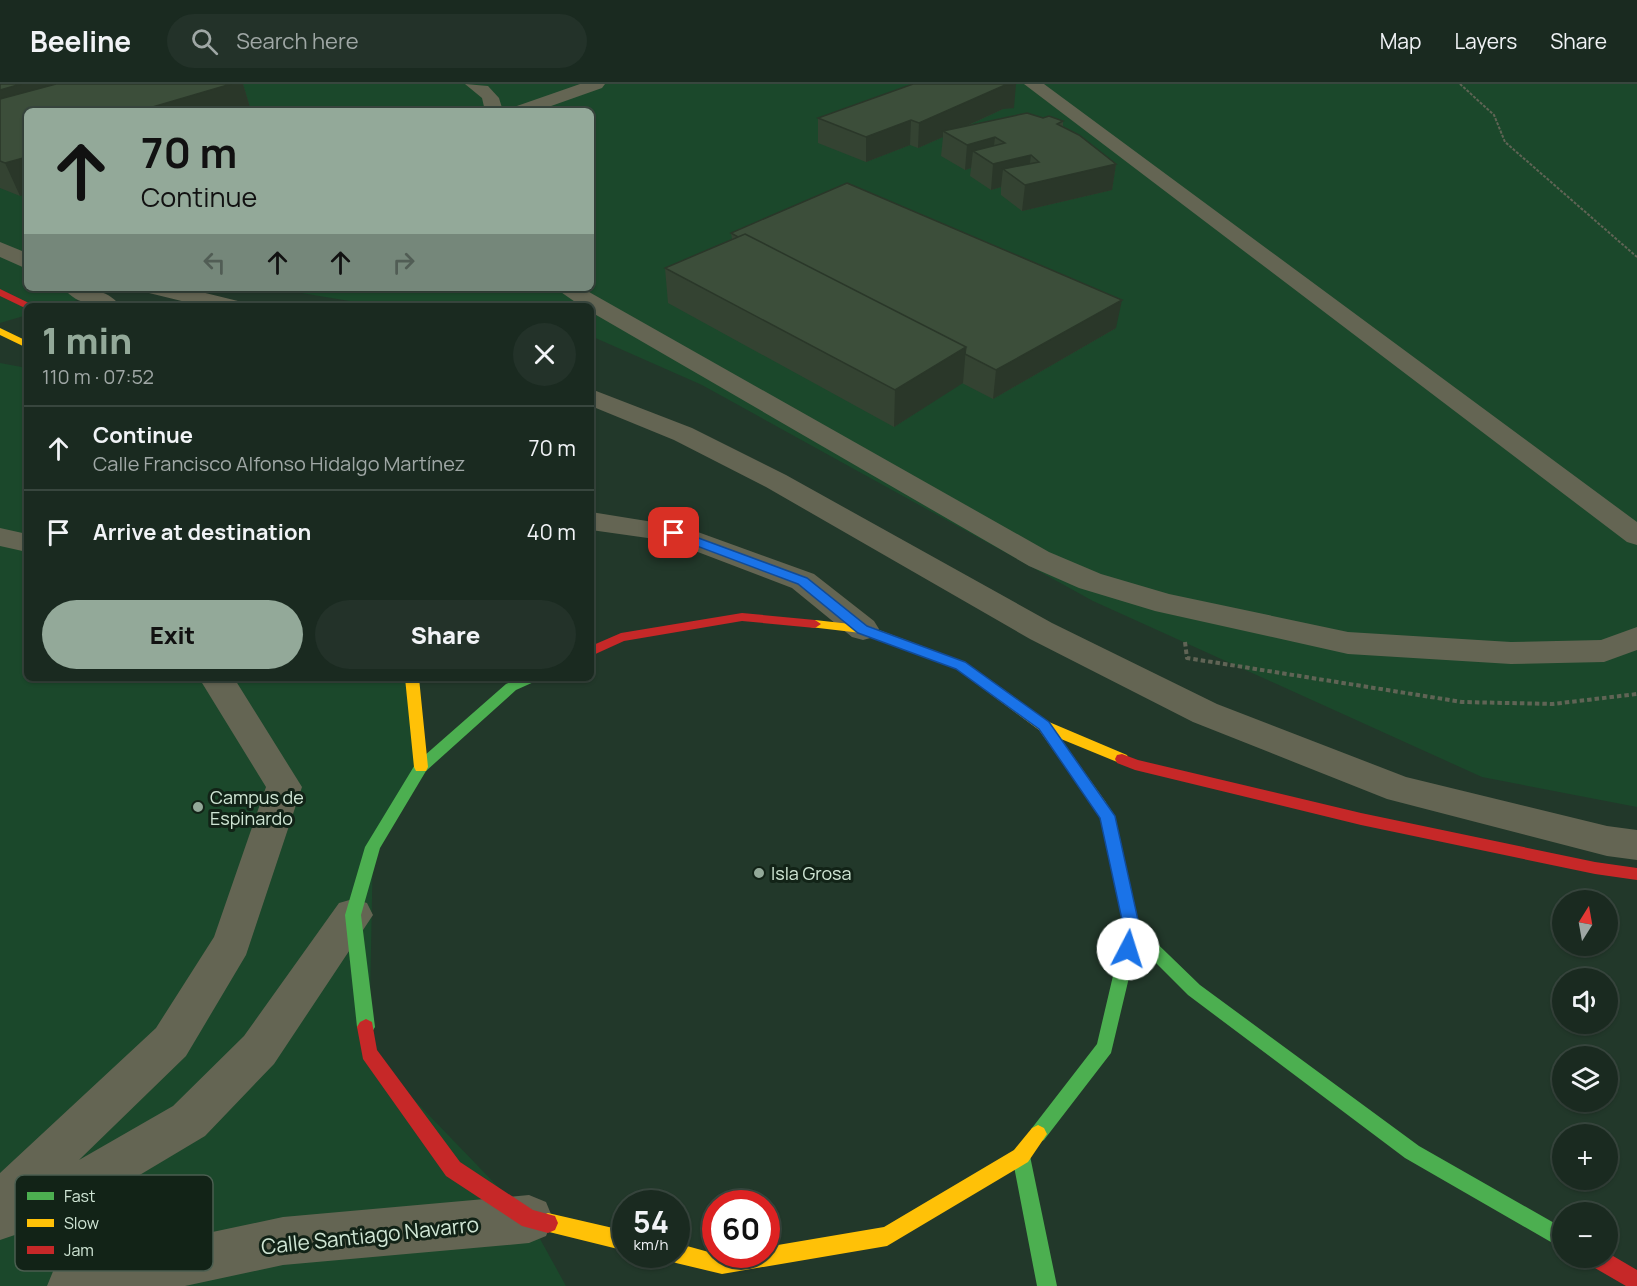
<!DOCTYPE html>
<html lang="en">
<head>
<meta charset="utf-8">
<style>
  body { margin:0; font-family:Manrope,sans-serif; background:#233229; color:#f1f3f6; height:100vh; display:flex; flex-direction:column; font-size:22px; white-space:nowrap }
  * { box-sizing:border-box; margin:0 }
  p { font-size:20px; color:#9fa7a5 }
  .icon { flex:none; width:33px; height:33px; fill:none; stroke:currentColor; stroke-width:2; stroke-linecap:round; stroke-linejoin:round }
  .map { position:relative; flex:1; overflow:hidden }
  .sheet { position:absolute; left:24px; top:219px; width:570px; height:378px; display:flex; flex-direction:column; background:#1a2a20; border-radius:9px; box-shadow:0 2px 4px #0004,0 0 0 2px #38463e }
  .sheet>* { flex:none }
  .top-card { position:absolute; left:24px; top:24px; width:570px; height:183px; border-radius:9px; box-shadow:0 2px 4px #0004,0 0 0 2px #38463e; background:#93a999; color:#111; overflow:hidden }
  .needle { width:39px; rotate:11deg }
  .controls { position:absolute; left:1552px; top:806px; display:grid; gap:12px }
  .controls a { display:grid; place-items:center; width:66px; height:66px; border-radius:50%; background:#1a2a20; box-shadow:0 2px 4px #0004,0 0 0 2px #38463e; font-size:30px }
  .speed { position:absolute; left:612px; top:1106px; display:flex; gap:12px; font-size:30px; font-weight:700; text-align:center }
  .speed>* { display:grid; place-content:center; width:78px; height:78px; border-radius:50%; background:#1a2a20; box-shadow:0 2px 4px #0004,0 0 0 2px #38463e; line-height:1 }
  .speed small { font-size:15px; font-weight:400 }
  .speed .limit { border:9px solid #d22; background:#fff; color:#111 }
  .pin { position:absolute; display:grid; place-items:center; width:51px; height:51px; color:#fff; margin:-26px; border-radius:12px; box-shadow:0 3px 9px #0006 }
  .me { position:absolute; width:66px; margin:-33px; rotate:5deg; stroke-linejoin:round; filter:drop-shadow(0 0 4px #0008) }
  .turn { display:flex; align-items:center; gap:21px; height:126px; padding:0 18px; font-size:27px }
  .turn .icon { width:78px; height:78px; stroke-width:2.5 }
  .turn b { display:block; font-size:42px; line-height:51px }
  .lanes { display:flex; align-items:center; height:57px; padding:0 18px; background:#0003; justify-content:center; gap:30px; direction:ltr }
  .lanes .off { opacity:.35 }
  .round { display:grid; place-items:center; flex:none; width:63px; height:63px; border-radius:32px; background:#233229 }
  .head { display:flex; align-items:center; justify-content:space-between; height:102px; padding:0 18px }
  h1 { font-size:36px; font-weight:800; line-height:45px; color:#93a999 }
  .action { display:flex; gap:12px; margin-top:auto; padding:12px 18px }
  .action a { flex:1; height:69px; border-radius:36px; background:#93a999; color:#111; font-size:24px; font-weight:800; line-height:69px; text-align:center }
  .action a+a { background:#233229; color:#f1f3f6 }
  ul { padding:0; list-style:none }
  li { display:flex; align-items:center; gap:18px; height:84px; padding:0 18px; border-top:2px solid #38463e }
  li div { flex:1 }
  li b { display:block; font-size:22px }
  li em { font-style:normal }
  header { display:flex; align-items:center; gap:36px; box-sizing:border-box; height:84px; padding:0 30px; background:#1a2a20; border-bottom:2px solid #38463e }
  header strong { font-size:28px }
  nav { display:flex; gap:33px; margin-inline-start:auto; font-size:21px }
  .search { width:420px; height:54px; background:#233229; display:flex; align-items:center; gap:15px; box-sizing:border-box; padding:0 21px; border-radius:33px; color:#9fa7a5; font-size:22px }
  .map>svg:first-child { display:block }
  .built { fill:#1b482b }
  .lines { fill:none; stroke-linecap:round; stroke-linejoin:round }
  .path-far1 { stroke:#606455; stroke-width:2; stroke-dasharray:3 1.5; stroke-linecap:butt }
  .path { stroke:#606455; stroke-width:4; stroke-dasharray:4.5 3; stroke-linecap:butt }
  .street { fill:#646553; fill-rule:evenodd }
  .fast { fill:#4caf50; fill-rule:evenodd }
  .slow { fill:#ffc107; fill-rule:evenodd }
  .jam { fill:#c62828; fill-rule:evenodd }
  .wall { fill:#344332 }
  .shaded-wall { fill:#2a3729 }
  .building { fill:#3c4e3a; stroke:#2a3729; stroke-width:1.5 }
  .route { fill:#1a73e8; stroke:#114b97; stroke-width:1.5 }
  .poi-dot { fill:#93a999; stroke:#122317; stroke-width:2 }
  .labels { text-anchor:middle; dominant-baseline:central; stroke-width:6; stroke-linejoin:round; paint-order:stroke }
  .poi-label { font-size:18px; fill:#d0e6d5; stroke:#122317; text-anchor:start }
  .near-street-label { font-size:21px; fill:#d0e6d5; stroke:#122317 }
  .key { fill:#122317; stroke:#4b5e50; stroke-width:1.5 }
  .key-label { font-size:16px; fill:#d0e6d5 }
</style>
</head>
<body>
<header>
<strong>Beeline</strong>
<div class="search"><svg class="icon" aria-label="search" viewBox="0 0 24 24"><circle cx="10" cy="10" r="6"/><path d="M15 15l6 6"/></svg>Search here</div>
<nav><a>Map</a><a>Layers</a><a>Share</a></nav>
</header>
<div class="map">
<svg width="1637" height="1202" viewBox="0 0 1637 1202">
  <rect width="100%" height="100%" fill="#22382a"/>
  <!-- built -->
  <path class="built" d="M0,0H1637V723L1482,693L1093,517L702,301L591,252V222H380L271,204H591V27H27V204H118L57,222H27V231L0,239Z
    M0,279L27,284V594H412L421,683L373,763L369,969L529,1135L566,1202H0Z"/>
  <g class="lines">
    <!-- path-far1 -->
    <path class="path-far1" d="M1460,0L1494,31L1505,58L1637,173"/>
    <!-- path -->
    <path class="path" d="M1185,558L1187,574L1462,618L1553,620L1637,610"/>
    <!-- street -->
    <path class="street" d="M465,0L488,2L499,14L503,27H485L482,14Z
      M580,0H605L602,4L537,27H511L514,23Z
      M1024,0H1044L1637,438V461L1627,458Z
      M0,158L27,169V185L0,173Z
      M64,204C83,204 108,204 120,222C101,222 76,222 64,204Z
      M146,204H185L238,217L241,222H202L149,209Z
      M555,204H582L1049,468L1101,490L1169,510L1348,548L1511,558L1601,556L1637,543V566L1604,578L1511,580L1348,570L1155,527L1079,504L1029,482L591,228V222H581Z
      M591,305L692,344L786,391L1052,539L1217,620L1406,693L1607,742L1637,746V776L1607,772L1387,715L1193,638L1030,555L766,403L674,356L591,322Z
      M591,428L684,443L814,490L874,537L879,545L874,553L863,556L852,553L792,504L669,457L591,446Z
      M0,444L27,450V468L0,462Z
      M199,594H234L302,703L246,871L186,972L79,1076L173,1022L244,952L339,819L353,815L367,819L373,831L274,980L205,1052L71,1132L0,1156V1089L156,944L214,853L266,703Z
      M529,1111L546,1118L553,1135L546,1152L529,1159L283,1181L185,1202H47L54,1185L71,1178L283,1133Z"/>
    <!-- fast -->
    <path class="fast" d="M519,594H538L536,597L516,606L426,687L380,764L361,831L375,943L372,948L366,951L360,948L357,943L345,831L365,763L416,679L506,600Z
      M1100,715L1105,717L1115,732L1139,842L1200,901L1419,1062L1563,1144V1165L1405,1074L1188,911L1137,860L1111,969L1044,1056L1038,1059L1032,1056L1029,1050L1032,1044L1097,960L1124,845L1101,734L1093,721L1095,717Z
      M1021,1063L1028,1066L1030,1072L1057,1202H1037L1012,1072L1014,1066Z"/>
    <!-- slow -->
    <path class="slow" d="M0,244L27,257V264L0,251Z
      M815,536L868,542L965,578L1049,638L1127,671L1129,675L1127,679L1122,680L1061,655L1105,717L1107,721L1105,725H1095L1039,646L955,584L861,549L810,543L809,540L810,537Z
      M405,594H419L428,683L426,687H416L414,683Z
      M1038,1041L1044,1044L1047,1050L1028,1078L887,1162L722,1190L676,1179L669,1176L667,1170H676V1159L716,1170H766V1163L884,1143L1014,1066L1032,1044Z
      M548,1129L626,1147V1167L541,1146L538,1139L541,1132Z"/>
    <!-- jam -->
    <path class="jam" d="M0,205L31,220L33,222L25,224L0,212Z
      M742,529L815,536L821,540L815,544L742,537L624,557L591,572V562L621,549Z
      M1122,670L1138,676L1361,729L1595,778L1637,784V796L1595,790L1361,741L1135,686L1117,679L1115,675L1117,671Z
      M366,935L372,938L377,966L460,1078L533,1126L555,1132L558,1139L555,1146L548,1149L522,1142L446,1092L363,975L357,943L360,938Z
      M1608,1169L1637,1186V1202H1626L1588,1180L1585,1173H1608Z"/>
  </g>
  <!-- wall -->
  <path class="wall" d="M0,0H243L251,27H27L20,112L0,104Z
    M1014,24L1003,25L967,42L1043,34L1063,37V42L1116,80L1112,106L1022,127L1001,111V103L991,106L970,92L971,84L965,86L941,72L943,53L918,64L910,61L866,78L818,59V34Z
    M731,149L1116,244L993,315L962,299L894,343L668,219L665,184L732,155Z"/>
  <!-- shaded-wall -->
  <path class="shaded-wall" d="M21,0H139L0,40V6Z
    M231,0H243L251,27H139Z
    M1016,0L1014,24L1003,25L949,50L943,47V53L918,64L919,39L1005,1Z
    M911,36L910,61L866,78V53Z
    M995,53L992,79L973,67L971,84L965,86L967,61Z
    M1031,71L1028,96L1003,85L1001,103L991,106L993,80Z
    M27,73V110L20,112L5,79Z
    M1116,80L1112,106L1022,127L1025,101Z
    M1122,216L1116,244L993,315L996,286Z
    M966,263L963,299L894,343L895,306Z"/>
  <!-- building -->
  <path class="building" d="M0,0H21L0,6Z
    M56,0H231L139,27H27V73L5,79L0,77V15Z
    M913,0H1016L1005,1L919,39L911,36L866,53L818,34Z
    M1027,29L1043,34L1049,32L1063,37L1057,40L1079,51L1116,80L1025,101L1003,85L1039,78L1031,71L993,80L973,67L1005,59L995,53L967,61L943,47Z
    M847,99L1122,216L996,286L965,270L966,263L745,150L738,153L731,149Z
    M745,150L966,263L895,306L665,184Z"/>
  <!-- route -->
  <path class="route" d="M674,445L807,494L867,542L965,578L1049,638L1115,732L1140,845L1134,870H1122L1119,865L1124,845L1100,734L1039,645L956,585L858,549L798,500L670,452L668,449Z"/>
  <!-- markers -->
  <g class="poi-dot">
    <circle cx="198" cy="723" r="6"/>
    <circle cx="759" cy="789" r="6"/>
  </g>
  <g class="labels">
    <!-- poi labels -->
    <g class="poi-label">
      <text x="210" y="713">Campus de<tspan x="210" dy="21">Espinardo</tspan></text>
      <text x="771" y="789">Isla Grosa</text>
    </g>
    <!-- near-street labels -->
    <g class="near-street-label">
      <text transform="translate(370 1151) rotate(-6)">Calle Santiago Navarro</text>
    </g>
  </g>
  <!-- legend -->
  <rect x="15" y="1091" width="198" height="96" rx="9" class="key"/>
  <rect x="27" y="1108" width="27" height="8" fill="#4caf50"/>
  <rect x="27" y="1135" width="27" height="8" fill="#ffc107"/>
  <rect x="27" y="1162" width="27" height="8" fill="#c62828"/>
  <g class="key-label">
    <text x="64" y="1118">Fast</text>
    <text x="64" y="1145">Slow</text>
    <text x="64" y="1172">Jam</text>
  </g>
</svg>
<div class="controls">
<a><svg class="needle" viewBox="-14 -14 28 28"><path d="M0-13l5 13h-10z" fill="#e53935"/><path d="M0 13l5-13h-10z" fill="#9fa7a5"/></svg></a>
<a><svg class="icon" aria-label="sound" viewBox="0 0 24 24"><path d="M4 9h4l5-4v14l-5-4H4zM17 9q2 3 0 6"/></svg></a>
<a><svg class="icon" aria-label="layers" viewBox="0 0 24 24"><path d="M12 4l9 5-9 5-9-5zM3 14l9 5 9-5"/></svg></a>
<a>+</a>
<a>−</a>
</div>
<div class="speed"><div>54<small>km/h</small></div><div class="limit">60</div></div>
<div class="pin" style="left:674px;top:449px;background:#d93025"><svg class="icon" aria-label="arrive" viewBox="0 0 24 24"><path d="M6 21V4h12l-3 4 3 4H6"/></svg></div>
<svg class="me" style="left:1128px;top:865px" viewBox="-20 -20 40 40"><circle r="19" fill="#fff"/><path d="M0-13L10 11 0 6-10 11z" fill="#1a73e8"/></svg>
<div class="top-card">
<div class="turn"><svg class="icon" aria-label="ahead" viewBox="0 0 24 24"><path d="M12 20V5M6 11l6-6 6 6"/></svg><div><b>70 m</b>Continue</div></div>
<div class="lanes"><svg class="icon off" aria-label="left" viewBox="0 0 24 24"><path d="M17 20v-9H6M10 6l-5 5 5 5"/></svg><svg class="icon" aria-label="ahead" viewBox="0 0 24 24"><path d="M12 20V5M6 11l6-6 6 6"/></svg><svg class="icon" aria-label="ahead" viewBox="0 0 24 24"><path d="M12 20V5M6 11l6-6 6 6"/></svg><svg class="icon off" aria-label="right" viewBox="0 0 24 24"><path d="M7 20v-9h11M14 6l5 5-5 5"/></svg></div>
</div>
<section class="sheet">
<div class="head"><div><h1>1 min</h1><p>110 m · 07:52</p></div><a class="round"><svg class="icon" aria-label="close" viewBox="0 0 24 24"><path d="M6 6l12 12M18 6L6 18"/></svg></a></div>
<ul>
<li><svg class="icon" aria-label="ahead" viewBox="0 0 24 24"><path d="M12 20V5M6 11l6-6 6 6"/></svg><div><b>Continue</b><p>Calle Francisco Alfonso Hidalgo Martínez</p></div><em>70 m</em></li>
<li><svg class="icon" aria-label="arrive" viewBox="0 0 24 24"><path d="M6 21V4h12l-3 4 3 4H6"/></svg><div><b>Arrive at destination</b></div><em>40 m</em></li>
</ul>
<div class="action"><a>Exit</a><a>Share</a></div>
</section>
</div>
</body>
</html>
